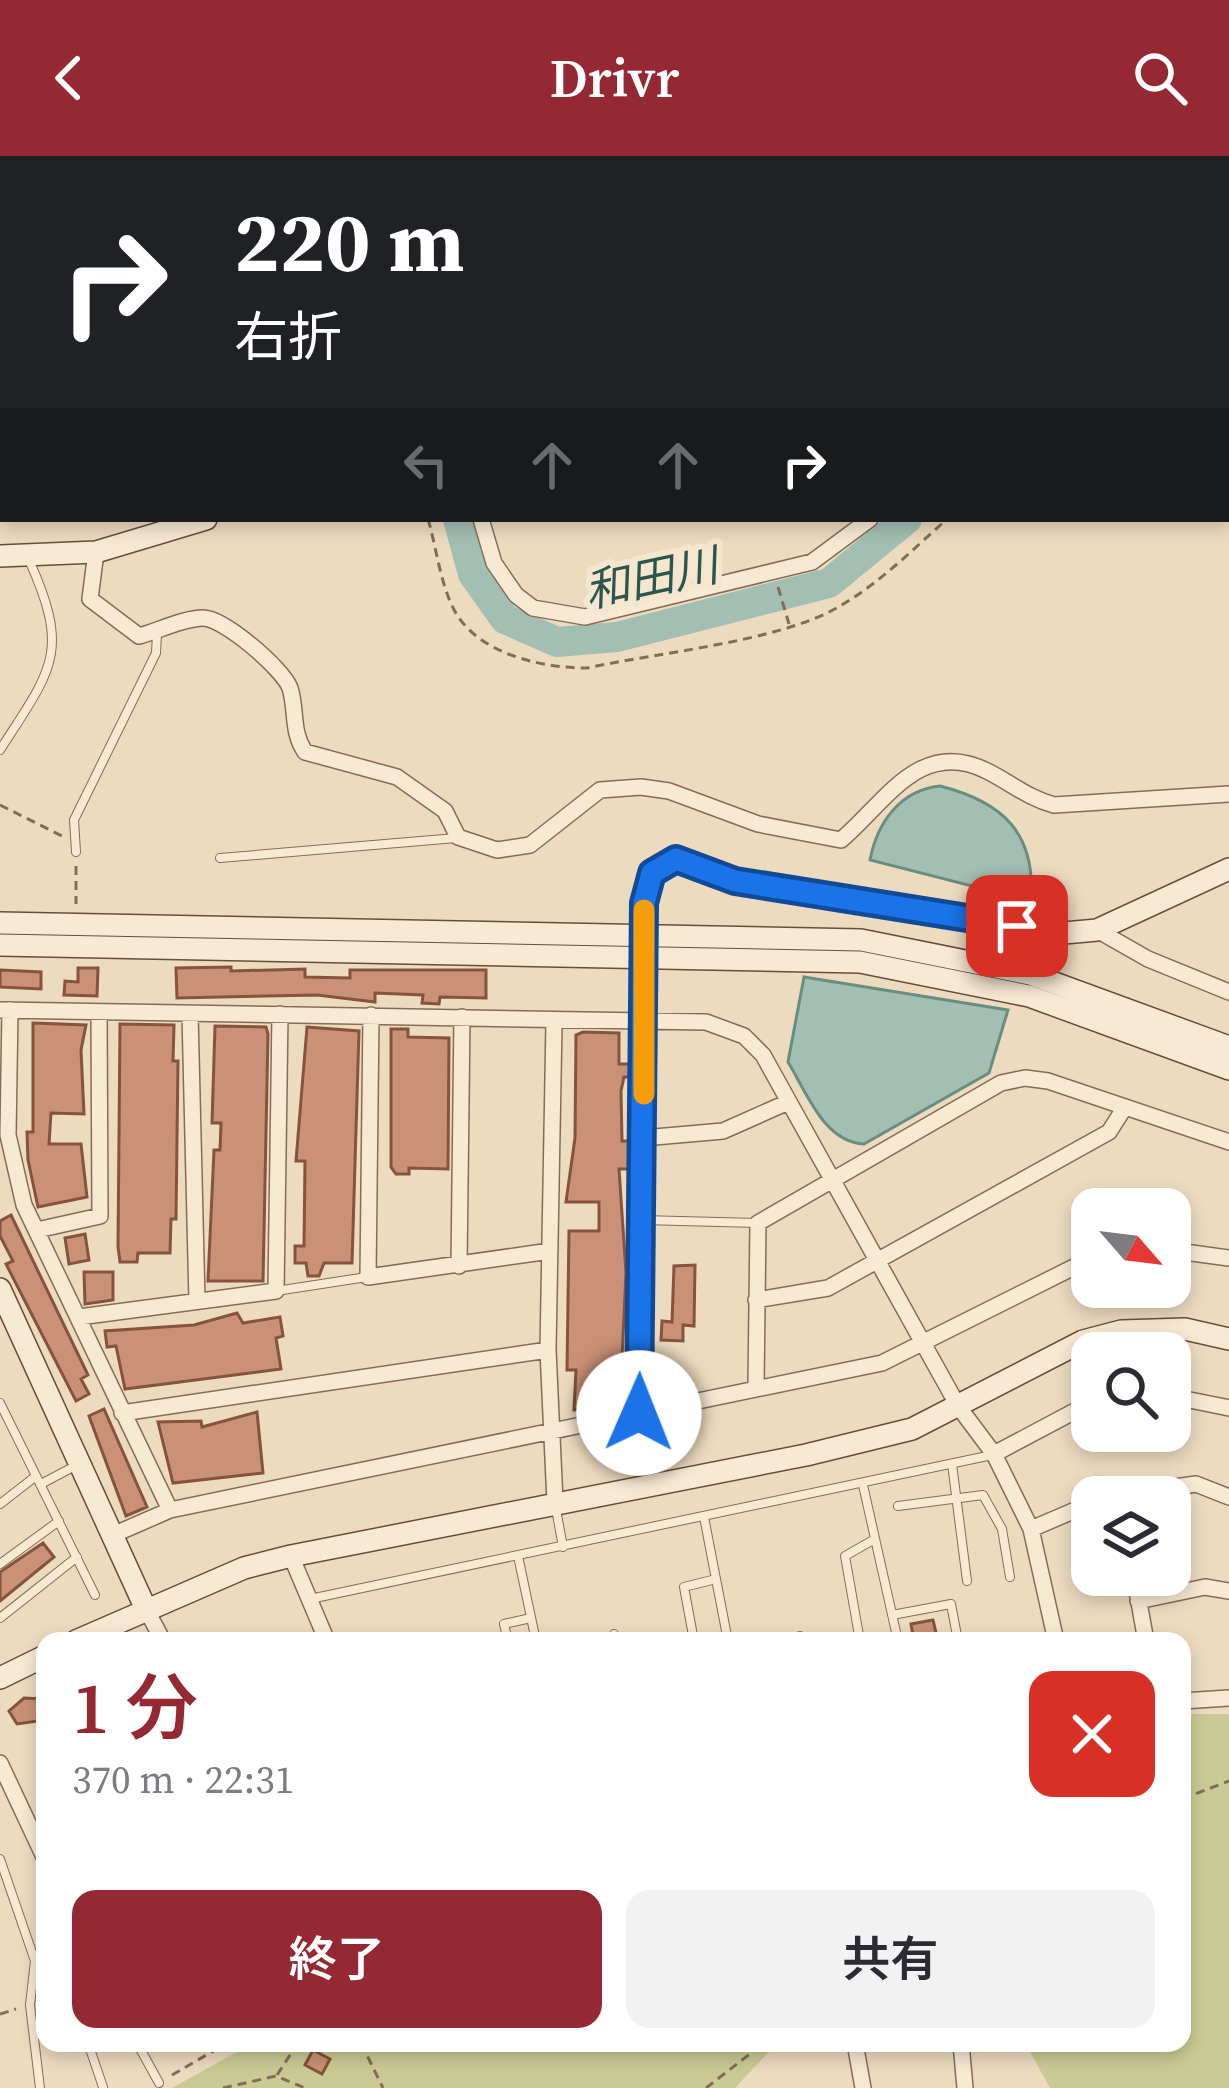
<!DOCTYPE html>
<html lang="ja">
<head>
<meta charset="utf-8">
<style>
  body { margin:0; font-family:"Source Serif 4","Noto Sans JP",serif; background:#f2f2f3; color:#2b2b33; height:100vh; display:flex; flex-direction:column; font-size:45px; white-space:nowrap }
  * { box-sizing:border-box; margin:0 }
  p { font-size:39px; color:#7c7c81 }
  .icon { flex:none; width:66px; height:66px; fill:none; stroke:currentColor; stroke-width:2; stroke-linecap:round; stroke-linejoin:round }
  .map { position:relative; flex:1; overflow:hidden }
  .details { position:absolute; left:36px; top:1476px; width:1155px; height:420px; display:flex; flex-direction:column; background:#fff; border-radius:24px; box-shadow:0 6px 18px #0003 }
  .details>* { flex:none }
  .guide { position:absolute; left:0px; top:0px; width:1230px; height:366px; box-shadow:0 6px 18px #0003; background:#202124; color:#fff; overflow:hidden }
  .needle { width:78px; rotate:118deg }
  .controls { position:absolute; left:1071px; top:1032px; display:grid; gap:24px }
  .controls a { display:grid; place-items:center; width:120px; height:120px; border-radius:24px; background:#fff; box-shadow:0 6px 18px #0003; font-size:60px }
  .pin { position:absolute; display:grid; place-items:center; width:102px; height:102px; color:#fff; margin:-51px; border-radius:24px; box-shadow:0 6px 18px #0006 }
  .me { position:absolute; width:132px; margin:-66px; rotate:1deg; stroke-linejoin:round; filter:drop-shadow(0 0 9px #0008) }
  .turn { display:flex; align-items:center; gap:42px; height:252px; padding:0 36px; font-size:54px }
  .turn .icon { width:156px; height:156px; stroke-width:2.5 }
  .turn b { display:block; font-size:84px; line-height:102px }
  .lanes { display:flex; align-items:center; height:114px; padding:0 36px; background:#0003; justify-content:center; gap:60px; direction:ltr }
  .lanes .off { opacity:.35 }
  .round { display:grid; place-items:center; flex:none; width:126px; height:126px; border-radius:24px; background:#f2f2f3 }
  .head { display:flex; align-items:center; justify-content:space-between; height:204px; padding:0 36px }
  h1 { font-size:72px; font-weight:600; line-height:90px; color:#942934 }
  .cta { display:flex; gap:24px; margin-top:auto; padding:24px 36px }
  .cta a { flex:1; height:138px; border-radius:24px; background:#942934; color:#fff; font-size:48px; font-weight:600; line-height:138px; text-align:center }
  .cta a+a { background:#f2f2f3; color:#2b2b33 }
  header { display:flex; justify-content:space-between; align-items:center; height:156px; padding:0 36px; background:#942934; color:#fff; font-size:54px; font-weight:600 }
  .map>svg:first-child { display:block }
  .green { fill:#cacb94 }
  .water { fill:#a3bfb4; stroke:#6a8d81; stroke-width:3 }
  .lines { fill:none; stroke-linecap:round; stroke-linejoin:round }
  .river { stroke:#a3bfb4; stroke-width:30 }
  .building { fill:#cb9176; stroke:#85533e; stroke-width:3 }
  .lane-casing { stroke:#866c58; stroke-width:10 }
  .street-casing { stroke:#866c58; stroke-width:18 }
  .secondary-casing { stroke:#684d3b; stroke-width:24 }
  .path { stroke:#866c58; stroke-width:3; stroke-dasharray:9 6; stroke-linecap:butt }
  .lane { stroke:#f8e9d3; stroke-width:8 }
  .street { stroke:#f8e9d3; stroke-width:15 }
  .secondary { stroke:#f8e9d3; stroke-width:21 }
  .route-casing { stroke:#114b97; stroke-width:30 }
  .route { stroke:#1a73e8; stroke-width:21 }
  .slow { stroke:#f59e0b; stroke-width:21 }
  .labels { text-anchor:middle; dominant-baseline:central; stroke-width:12; stroke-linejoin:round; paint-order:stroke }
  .water-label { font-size:45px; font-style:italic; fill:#2c554e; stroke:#f5e6cf }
</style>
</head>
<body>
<header><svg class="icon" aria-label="back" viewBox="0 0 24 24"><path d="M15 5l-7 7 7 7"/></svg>Drivr<svg class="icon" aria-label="search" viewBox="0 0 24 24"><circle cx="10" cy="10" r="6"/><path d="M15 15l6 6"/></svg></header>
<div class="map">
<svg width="1229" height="1932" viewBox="0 0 1229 1932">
  <rect width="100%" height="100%" fill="#eddbc0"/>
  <!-- green -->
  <path class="green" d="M1182,1558H1229V1932H1050L1025,1887H1182Z
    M253,1887H777L735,1932H172Z"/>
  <!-- water -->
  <path class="water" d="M940,630C1003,646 1036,677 1031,745L870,704C877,667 900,634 940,630Z
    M804,821L1008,854L989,917L864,988C824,986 807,937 788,906Z"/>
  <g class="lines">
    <!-- river -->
    <path class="river" d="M0,45L3,46
      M1227,247H1229
      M458,363L473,418L505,463L557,486L617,481L829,427L907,363"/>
  </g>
  <!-- building -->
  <path class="building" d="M231,811V815L305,813V821L350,822V814H486V842L440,841L439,848L422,847L423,839L375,837V846L317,839L177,842L176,812Z
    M78,812H98L97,840L64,839L65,825L78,826Z
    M0,814L41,816V833L0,831Z
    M33,867L86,869L81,894L84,958L51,957L49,988H81L87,1041L38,1051L28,1004L27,976H33Z
    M120,868L174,869L173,905H178L176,1063H171L170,1097H138L137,1106H120L118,1091Z
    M215,870L266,871L268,878L263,1125H208L214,994H220L221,967H212Z
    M307,871L359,875L352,1107H324L319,1120H308L306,1107H295V1090H304L305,1005H296Z
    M391,873H408V881L449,882L448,1013L409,1012V1018H396L391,1011Z
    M583,876L619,877V908H631V921H624L621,935L622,985H631V1013H619L626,1117L621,1223H627V1240H590V1253L574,1254L576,1214H567L569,1075H599V1046H566L575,982L576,879Z
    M11,1059L88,1219L81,1223L89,1238L76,1245L6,1108L13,1105L0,1080V1065Z
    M85,1078L89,1104L69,1108L65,1082Z
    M695,1109L694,1170L683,1169V1185L661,1184L662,1165L672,1166L674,1110Z
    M84,1116H113V1144L85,1148Z
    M237,1157L243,1167L280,1161L283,1180L276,1182L281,1213L125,1233L116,1190L107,1191L105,1175L194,1169Z
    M104,1253L147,1351L126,1360L89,1260Z
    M257,1256L263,1317L173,1327L158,1266L201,1265L202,1271Z
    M43,1387L54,1401L0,1445V1416Z
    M933,1464L938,1485H914L911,1468Z
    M24,1542L41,1543L45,1564L17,1568L9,1555Z
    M313,1894L330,1903L322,1918L305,1909Z"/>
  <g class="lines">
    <!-- lane casing -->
    <g class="lane-casing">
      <path id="lane" d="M48,0L56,3
        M460,0L462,3
        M0,594C52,513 71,497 29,404
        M76,696L74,664L156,497L157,477
        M220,702L456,682
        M642,1064L757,1067
        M276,1135L367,1121
        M0,1247L95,1439
        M952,1308L967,1425
        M41,1328L75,1310
        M863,1329L898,1485
        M0,1348L36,1320
        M898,1350L983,1339L1002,1373L1010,1421
        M556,1353L563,1391
        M704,1361L728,1485
        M518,1400L536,1485
        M0,1408L59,1365
        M310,1443L992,1299
        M892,1459L951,1448L958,1485
        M0,1462L77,1401
        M614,1478L615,1485
        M508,1485L504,1468L531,1462
        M694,1485L684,1431L716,1423
        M784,1485L800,1480L801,1485
        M860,1485L845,1400L875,1383
        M0,1703L35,1805
        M88,1887L103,1931
        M137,1887L159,1927
        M40,1932L30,1849L35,1805H45"/>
    </g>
    <!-- street casing -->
    <g class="street-casing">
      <path id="street" d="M539,3L540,0
        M673,3L674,0
        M1227,216H1229
        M481,363L494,407L516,439L533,452L585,461L812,406L870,363
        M96,396L90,443L139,480C158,475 184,462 203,462C224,462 283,513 290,532C297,555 291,575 305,596L397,621L445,655L458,681L497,694L530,689L600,634L641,631L669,635L758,668L841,684C885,647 920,581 987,615C1011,627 1028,642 1054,649L1229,638
        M1097,774L1148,803L1229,836
        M0,854L706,866L744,880L763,899L958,1250L994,1298L1031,1373L1056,1485
        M10,854L8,979L24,1049L170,1354
        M190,858L197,1145
        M371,859L368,1121L550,1095
        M554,867L548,1194L555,1346
        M643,982L723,975L786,947
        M37,1074L100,1060L99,856
        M1170,1094L1229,1102
        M459,1110L462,861
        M756,1144L828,1132L1109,976L1125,951
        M79,1161L276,1135L280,858
        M756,1230L758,1067L1001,927L1025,922L1048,925L1229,986
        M1170,1240L1229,1252
        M122,1257L548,1194
        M639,1257L646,799
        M994,1298L1092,1246
        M1105,1341L1196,1328L1229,1341
        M1031,1373L1092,1347
        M115,1378L170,1354L882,1207L1092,1102
        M291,1400L327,1485
        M1134,1419L1146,1485
        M1138,1445L1205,1431L1229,1435
        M145,1451L163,1485
        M1182,1545L1229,1542
        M0,1607L45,1703
        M855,1887L863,1932
        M961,1887L965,1932"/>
    </g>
    <!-- secondary casing -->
    <g class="secondary-casing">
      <path id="secondary" d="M1227,192L1229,193
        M0,400L96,396L206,363
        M0,767L861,784L1030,818L1229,891
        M0,789L860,806L1029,840L1229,913
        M646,790C644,754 638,720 677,703L735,725L1064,777L1097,774L1229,713
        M0,1133L145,1451
        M76,1485L244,1412L291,1400L806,1299L912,1273L1083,1185L1121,1175L1185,1173L1229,1183
        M0,1522L45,1500"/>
    </g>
    <!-- path -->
    <path class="path" d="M861,3V0
      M0,20L3,21
      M0,73L3,74
      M1227,271L1229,272
      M428,363C437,393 441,436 459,462C486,500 545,512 587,512C657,497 771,486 831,455C875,432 911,395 947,363
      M778,431L789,468
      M0,649L62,680
      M76,710V748
      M1182,1643L1229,1625
      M0,1858L16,1853
      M361,1887L383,1932
      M172,1919L227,1887
      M277,1919L298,1887
      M223,1932L276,1920L305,1932
      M706,1932L764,1887"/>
    <!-- lane -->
    <use href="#lane" class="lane"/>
    <!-- street -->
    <use href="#street" class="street"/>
    <!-- secondary -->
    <use href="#secondary" class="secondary"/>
  </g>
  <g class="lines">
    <!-- route casing -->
    <g class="route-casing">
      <path id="route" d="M639,1257L644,747L652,717L676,703L735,725L1017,770"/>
    </g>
    <!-- route -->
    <use href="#route" class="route"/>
    <!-- slow -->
    <path class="slow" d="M644,938V754"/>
  </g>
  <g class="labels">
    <!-- water labels -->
    <g class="water-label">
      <text transform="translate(651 422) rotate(-12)">和田川</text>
    </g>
  </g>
</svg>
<div class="controls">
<a><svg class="needle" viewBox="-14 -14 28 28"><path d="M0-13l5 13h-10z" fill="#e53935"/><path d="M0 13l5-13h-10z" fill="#7c7c81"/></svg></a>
<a><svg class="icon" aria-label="search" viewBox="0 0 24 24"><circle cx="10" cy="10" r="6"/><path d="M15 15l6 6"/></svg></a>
<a><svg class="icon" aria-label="layers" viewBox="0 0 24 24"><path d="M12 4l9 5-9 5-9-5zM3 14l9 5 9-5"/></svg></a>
</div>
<div class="pin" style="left:1017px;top:770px;background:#d93025"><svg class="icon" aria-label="arrive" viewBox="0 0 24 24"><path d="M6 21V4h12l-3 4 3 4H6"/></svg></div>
<svg class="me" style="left:639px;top:1257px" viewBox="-20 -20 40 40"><circle r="19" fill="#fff"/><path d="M0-13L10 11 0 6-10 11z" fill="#1a73e8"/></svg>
<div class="guide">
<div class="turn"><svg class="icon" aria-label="right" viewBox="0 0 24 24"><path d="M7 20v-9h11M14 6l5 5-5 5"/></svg><div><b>220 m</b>右折</div></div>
<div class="lanes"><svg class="icon off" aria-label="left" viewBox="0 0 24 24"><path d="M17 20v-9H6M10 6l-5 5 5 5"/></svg><svg class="icon off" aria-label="ahead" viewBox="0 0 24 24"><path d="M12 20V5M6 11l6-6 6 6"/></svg><svg class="icon off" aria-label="ahead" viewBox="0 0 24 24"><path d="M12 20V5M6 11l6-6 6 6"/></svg><svg class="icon" aria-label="right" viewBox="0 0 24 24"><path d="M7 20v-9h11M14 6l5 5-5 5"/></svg></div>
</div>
<section class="details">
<div class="head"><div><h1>1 分</h1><p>370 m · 22:31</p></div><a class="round" style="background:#d93025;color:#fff"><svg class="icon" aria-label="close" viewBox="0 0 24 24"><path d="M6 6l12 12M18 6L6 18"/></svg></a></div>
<div class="cta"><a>終了</a><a>共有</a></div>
</section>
</div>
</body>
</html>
